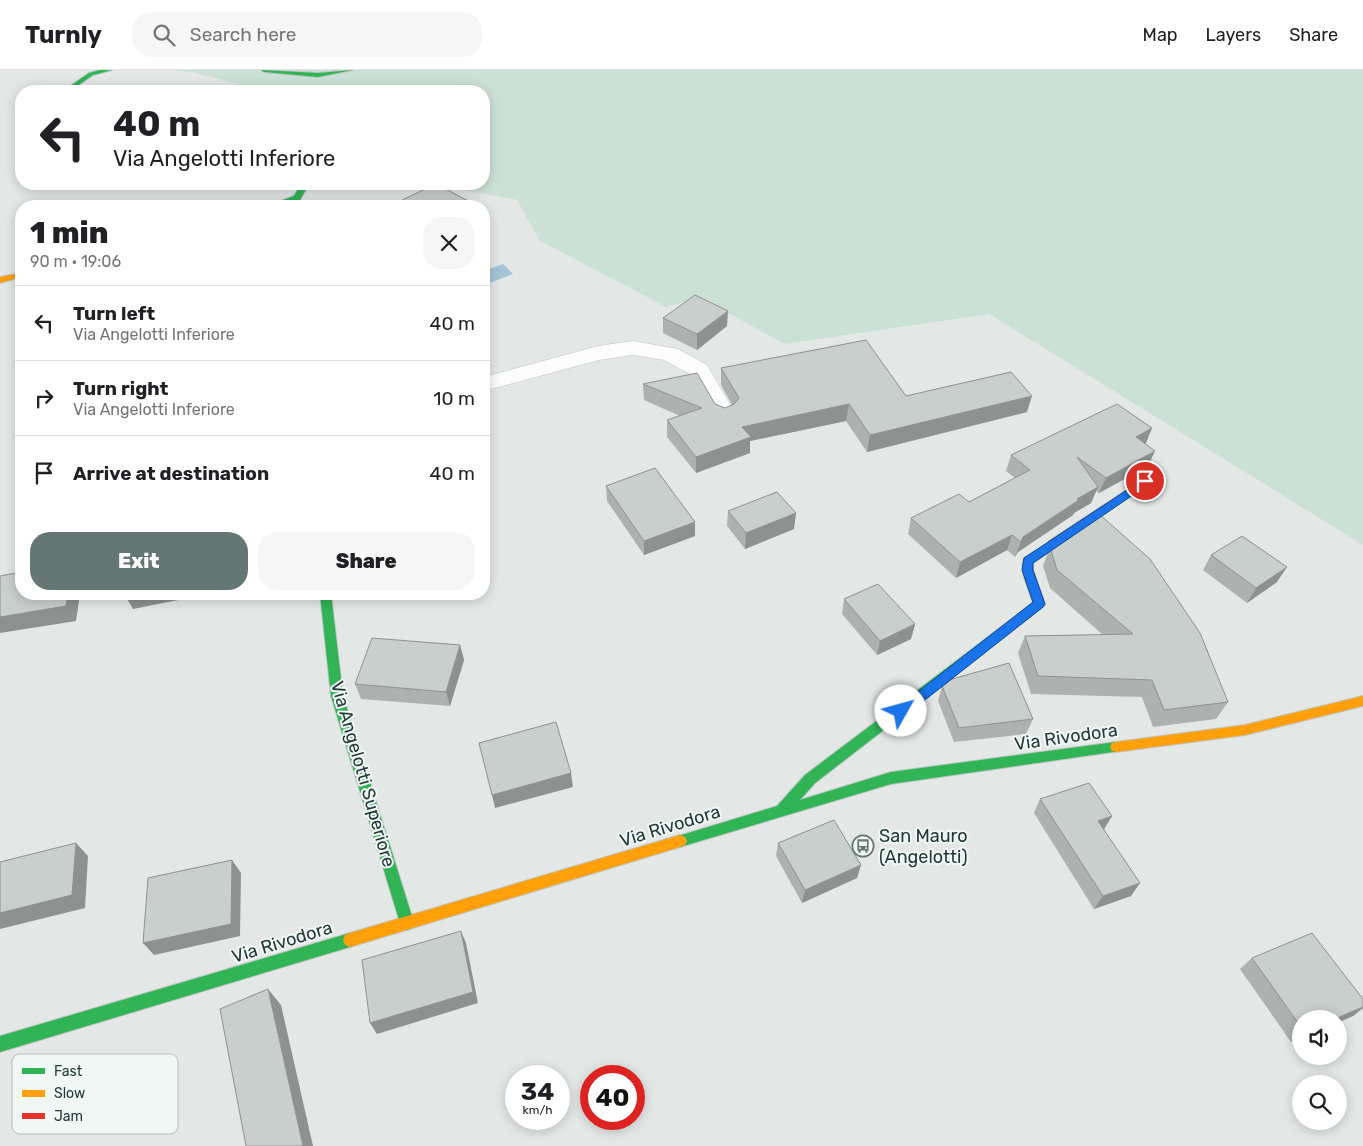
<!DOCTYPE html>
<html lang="en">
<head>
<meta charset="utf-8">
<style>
  body { margin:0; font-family:Rubik,sans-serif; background:#f6f6f6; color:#202124; height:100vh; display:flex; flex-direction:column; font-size:19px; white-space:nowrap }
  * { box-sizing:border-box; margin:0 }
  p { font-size:16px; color:#757577 }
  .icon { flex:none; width:28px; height:28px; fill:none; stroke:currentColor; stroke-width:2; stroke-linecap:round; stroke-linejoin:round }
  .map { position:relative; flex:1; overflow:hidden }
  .side { position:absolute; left:15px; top:130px; width:475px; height:400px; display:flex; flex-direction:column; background:#fff; border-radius:20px; box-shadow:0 2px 12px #0003 }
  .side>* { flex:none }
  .guide { position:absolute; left:15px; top:15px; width:475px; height:105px; border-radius:20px; box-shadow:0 2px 12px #0003; background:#fff; color:#202124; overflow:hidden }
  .tools { position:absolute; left:1292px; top:940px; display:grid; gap:10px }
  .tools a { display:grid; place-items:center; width:55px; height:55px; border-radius:50%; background:#fff; box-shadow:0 2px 12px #0003; font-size:25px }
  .speed { position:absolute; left:505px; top:995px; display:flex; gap:10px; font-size:25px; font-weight:700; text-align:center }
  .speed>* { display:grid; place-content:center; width:65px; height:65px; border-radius:50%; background:#fff; box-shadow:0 2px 12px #0003; line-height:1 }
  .speed small { font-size:12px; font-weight:400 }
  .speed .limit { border:8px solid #d22; background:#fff; color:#111 }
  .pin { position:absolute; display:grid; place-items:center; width:42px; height:42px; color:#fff; margin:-21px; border:2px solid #fff; border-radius:50%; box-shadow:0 1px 5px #0007 }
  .me { position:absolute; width:55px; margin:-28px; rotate:52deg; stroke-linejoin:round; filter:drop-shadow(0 0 4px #0008) }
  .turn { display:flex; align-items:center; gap:18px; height:105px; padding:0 15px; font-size:22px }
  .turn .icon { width:65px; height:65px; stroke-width:2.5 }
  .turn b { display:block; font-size:35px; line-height:42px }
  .round { display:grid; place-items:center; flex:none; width:52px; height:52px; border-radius:20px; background:#f6f6f6 }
  .headline { display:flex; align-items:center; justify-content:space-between; height:85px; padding:0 15px }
  h1 { font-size:30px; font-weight:800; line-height:38px }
  .primary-button { display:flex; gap:10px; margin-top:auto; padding:10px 15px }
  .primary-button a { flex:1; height:58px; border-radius:20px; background:#657775; color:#fff; font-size:20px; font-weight:800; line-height:58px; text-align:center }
  .primary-button a+a { background:#f6f6f6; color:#202124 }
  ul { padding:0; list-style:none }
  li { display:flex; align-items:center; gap:15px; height:75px; padding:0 15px; border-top:1px solid #e0e0e0 }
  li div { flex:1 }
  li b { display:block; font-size:19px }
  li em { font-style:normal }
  header { display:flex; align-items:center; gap:30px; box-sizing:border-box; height:70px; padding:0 25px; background:#fff; border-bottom:1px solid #e0e0e0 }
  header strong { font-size:24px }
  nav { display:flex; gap:28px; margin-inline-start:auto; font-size:18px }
  .search { width:350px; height:45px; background:#f6f6f6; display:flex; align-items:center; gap:12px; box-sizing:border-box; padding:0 18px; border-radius:20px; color:#757577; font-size:19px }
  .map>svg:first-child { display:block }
  .green { fill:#cce1d6 }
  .water { fill:#a4c5d6 }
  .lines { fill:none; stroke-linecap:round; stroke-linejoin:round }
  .street-casing { stroke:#c0c5c4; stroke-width:1 }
  .fast-casing { stroke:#bec6c4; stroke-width:2 }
  .slow-casing { stroke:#bec6c4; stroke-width:2 }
  .jam-casing { stroke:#bec6c4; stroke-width:2 }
  .street { fill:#fbfcfb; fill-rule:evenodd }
  .fast { fill:#30b455; fill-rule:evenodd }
  .slow { fill:#ff9f0a; fill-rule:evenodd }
  .jam { fill:#e5322d; fill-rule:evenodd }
  .wall { fill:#adb2b0 }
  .shaded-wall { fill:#8d9190 }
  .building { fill:#c9cfcd; stroke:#8d9190 }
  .route { fill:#1a73e8; stroke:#114b97 }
  .labels { text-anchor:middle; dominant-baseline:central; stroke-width:4; stroke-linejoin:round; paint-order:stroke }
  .street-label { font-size:18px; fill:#213a38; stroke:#f0f7f5 }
  .poi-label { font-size:18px; fill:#213a38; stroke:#f0f7f5; text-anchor:start }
  .key { fill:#f0f7f5; stroke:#b2bebc; stroke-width:1 }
  .key-label { font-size:14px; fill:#213a38 }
</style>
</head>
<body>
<header>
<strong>Turnly</strong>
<div class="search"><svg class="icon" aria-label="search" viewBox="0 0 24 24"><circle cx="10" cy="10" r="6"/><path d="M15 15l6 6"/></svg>Search here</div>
<nav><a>Map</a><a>Layers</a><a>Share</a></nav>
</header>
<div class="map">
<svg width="1363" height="1076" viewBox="0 0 1363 1076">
  <rect width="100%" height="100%" fill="#e3e8e7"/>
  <!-- green -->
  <path class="green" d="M173,0H1363V475L989,244L785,274L700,228L666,237L540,171L517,130L431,114H484V21H238L239,14L191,2Z"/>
  <!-- water -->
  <path class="water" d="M503,194L513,204L484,215V201Z"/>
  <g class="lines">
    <!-- street casing -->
    <g class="street-casing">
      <path id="street" d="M633,271L678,279L707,295L736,345L732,350L724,353L716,350L690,304L664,290L633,285L599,290L484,321V307L598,276Z"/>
    </g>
    <!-- fast casing -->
    <g class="fast-casing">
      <path id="fast" d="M100,0H112L93,5L70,21H63L89,3Z
        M261,0L318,3L353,0L318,7L264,2Z
        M301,114H309L300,130L278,136H267L294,126Z
        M1053,470L1058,474L1057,477L1033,493V500L1045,534L1043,537L815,713L800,730L891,702L1116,672L1120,673L1122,677L1120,681L891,714L680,777L675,775L673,771L675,767L777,736L805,705L1033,533C1029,520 1019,501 1024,488Z
        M320,524H331L343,626L414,853L412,858L407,860L402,858L400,853L331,626Z
        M350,863L355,865L357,870L355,875L350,877L0,982V966Z"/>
    </g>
    <!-- slow casing -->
    <g class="slow-casing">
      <path id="slow" d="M21,203V207L0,213V207Z
        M1363,626V636L1245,665L1116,682L1112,681L1110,677L1112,673L1116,672L1245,655Z
        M680,765L685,767L687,771L685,775L680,777L350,877L345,875L343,870L345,865L350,863Z"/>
    </g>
    <!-- jam casing -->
    <g class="jam-casing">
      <path id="jam" d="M1145,408L1150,411L1149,413L1057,477H1049L1048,474L1049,471Z"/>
    </g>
    <!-- street -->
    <use href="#street" class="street"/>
    <!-- fast -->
    <use href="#fast" class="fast"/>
    <!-- slow -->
    <use href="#slow" class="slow"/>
    <!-- jam -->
    <use href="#jam" class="jam"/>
  </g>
  <!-- wall -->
  <path class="wall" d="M402,130L476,136H403Z
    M663,248L727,256L697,280L663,263Z
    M721,298L906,326L1027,342L867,382L846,351L750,371V383L696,403L667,367V350L680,346L644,330L643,314L715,334L725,338L732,335L721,315Z
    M1152,358L1145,373L1148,396L1099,423L1096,421L1091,433L1074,443L1073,445L1018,482L1015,487L1007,480L956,508L908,464L911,448L969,432L1015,408L1006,401L1011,385Z
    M606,416L695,452V466L644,485L607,431Z
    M728,441L794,459L745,479L727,456Z
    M1050,477L1228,632L1216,649L1153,657L1142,627L1031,624L1018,583L1025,566L1103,565L1050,518L1043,496Z
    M1211,485L1277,512L1247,533L1203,500Z
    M844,529L915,554L911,569L877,585L842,544Z
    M460,575L464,590L450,636L361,629L355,614Z
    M942,616L1033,649L1026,664L954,672L938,631Z
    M1040,729L1112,746L1104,760L1131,826L1094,839L1034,743Z
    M778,773L861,795L857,808L802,833L776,786Z
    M1252,888L1363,929V938L1353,946L1339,952V949H1301V967L1291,972L1240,899Z"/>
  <!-- shaded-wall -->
  <path class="shaded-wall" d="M728,241L727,256L697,280V264Z
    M1032,326L1027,342L867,382L870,365Z
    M849,334L846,351L750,371V383L696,403V387L742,357Z
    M1152,358L1146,373L1129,382L1136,367Z
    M1155,381L1148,396L1099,423L1106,408Z
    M1098,417L1091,433L1074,443L1073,445L1018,482L1015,487L1023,467L1077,429Z
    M796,443L794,459L745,479L746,463Z
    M695,452V466L644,485V471Z
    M1012,465L1007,480L956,508L960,492Z
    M1287,497L1277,512L1247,533L1256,518Z
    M68,524H80L76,551L0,563V547Z
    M124,524H208L133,539Z
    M915,554L911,569L877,585L880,571Z
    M460,575L464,590L450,636L446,622Z
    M571,703L573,717L495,738L492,725Z
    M1112,746L1103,760L1098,751Z
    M76,773L88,786L85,838L0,859V843Z
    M232,790L241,803L240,866L154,885L143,873Z
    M861,795L857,808L802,833L805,820Z
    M1140,813L1131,826L1094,839L1103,826Z
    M461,861L466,873L478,933L377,964L370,953Z
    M268,919L281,935L313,1076H303Z
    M1363,937V938L1353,946L1339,952V949H1335Z
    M1301,964V967L1291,972Z"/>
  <!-- building -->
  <path class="building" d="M436,114L476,135L474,136H412L402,130Z
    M695,225L728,241L697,264L663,248Z
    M866,270L906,326L1011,302L1032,326L870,365L849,334L742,357L751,367L696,387L667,350L702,338L643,314L697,303L715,334L725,338L734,334L739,328L721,298Z
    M1117,334L1152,358L1136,367L1155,381L1106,408L1077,387L1098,417L1077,429L1079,430L1023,467L1021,472L1012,465L960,492L911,448L959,424L969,432L1030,400L1011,385Z
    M655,398L695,452L644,471L606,416Z
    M777,422L796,443L746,463L728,441Z
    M1099,444L1150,489L1200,563L1228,632L1164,640L1152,610L1038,606L1025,566L1133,564L1057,500L1050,477Z
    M1242,466L1287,497L1256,518L1211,485Z
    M21,502V524H68L66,536L0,547V506Z
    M878,514L915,554L880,571L844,529Z
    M372,568L460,575L446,622L355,614Z
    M1009,593L1033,649L959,658L942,616L952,609Z
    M556,652L571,703L492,725L479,673Z
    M1089,713L1112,746L1098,751L1140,813L1103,826L1040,729Z
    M834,750L861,795L805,820L778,773Z
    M76,773L72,825L0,843V792Z
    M232,790L231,854L143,873L148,808Z
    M461,861L473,922L370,953L362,890Z
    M1312,863L1363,929V937L1335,949H1301V957L1252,888Z
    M268,919L303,1076H246L220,939Z"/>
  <!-- route -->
  <path class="route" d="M1145,408L1150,411L1149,414L1033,493V500L1045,534L1043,537L906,645H897L895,641L897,638L1033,532L1022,500L1024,488Z"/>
  <!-- icons -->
  <defs>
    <g id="bus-ring" transform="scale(1.125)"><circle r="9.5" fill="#f0f7f5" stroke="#657775" stroke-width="1.5"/><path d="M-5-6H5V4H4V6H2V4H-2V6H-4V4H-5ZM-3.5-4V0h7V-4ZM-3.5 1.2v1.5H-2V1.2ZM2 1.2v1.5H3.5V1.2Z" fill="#657775"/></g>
  </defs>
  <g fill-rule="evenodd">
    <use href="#bus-ring" x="863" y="776"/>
  </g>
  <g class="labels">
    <!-- street labels -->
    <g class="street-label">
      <text transform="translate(1066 667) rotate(-8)">Via Rivodora</text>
      <text transform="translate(363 704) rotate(74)">Via Angelotti Superiore</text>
      <text transform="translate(670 756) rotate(-17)">Via Rivodora</text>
      <text transform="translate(282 872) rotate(-17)">Via Rivodora</text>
    </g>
    <!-- poi labels -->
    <g class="poi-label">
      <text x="879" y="766">San Mauro<tspan x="879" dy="21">(Angelotti)</tspan></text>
    </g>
  </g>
  <!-- legend -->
  <rect x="12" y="984" width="166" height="80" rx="8" class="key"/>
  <rect x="22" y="998" width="23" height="6" fill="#30b455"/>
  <rect x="22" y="1020" width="23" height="7" fill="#ff9f0a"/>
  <rect x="22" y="1043" width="23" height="6" fill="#e5322d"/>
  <g class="key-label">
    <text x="54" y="1006">Fast</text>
    <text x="54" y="1028">Slow</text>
    <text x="54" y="1051">Jam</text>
  </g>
</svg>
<div class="tools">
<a><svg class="icon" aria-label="sound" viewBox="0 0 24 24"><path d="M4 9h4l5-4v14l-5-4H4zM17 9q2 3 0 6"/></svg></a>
<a><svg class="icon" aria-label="search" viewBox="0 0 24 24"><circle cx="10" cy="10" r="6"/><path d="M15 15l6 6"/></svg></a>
</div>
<div class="speed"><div>34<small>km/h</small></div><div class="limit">40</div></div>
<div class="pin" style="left:1145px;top:411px;background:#d93025"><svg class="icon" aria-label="arrive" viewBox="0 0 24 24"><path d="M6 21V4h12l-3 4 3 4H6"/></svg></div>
<svg class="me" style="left:901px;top:641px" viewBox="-20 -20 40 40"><circle r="19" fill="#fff"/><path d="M0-13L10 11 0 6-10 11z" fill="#1a73e8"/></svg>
<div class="guide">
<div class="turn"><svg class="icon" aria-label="left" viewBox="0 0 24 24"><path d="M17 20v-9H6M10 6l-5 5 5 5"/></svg><div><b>40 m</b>Via Angelotti Inferiore</div></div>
</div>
<section class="side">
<div class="headline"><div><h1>1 min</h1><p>90 m · 19:06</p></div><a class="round"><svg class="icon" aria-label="close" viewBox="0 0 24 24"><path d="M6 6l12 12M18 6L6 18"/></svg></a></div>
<ul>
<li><svg class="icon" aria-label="left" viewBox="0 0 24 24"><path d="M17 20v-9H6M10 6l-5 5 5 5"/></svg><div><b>Turn left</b><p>Via Angelotti Inferiore</p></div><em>40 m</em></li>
<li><svg class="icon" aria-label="right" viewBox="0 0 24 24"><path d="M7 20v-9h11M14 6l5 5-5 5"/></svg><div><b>Turn right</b><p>Via Angelotti Inferiore</p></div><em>10 m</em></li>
<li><svg class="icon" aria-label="arrive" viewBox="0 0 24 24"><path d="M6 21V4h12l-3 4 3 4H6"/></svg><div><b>Arrive at destination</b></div><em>40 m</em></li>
</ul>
<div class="primary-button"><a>Exit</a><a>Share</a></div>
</section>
</div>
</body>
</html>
